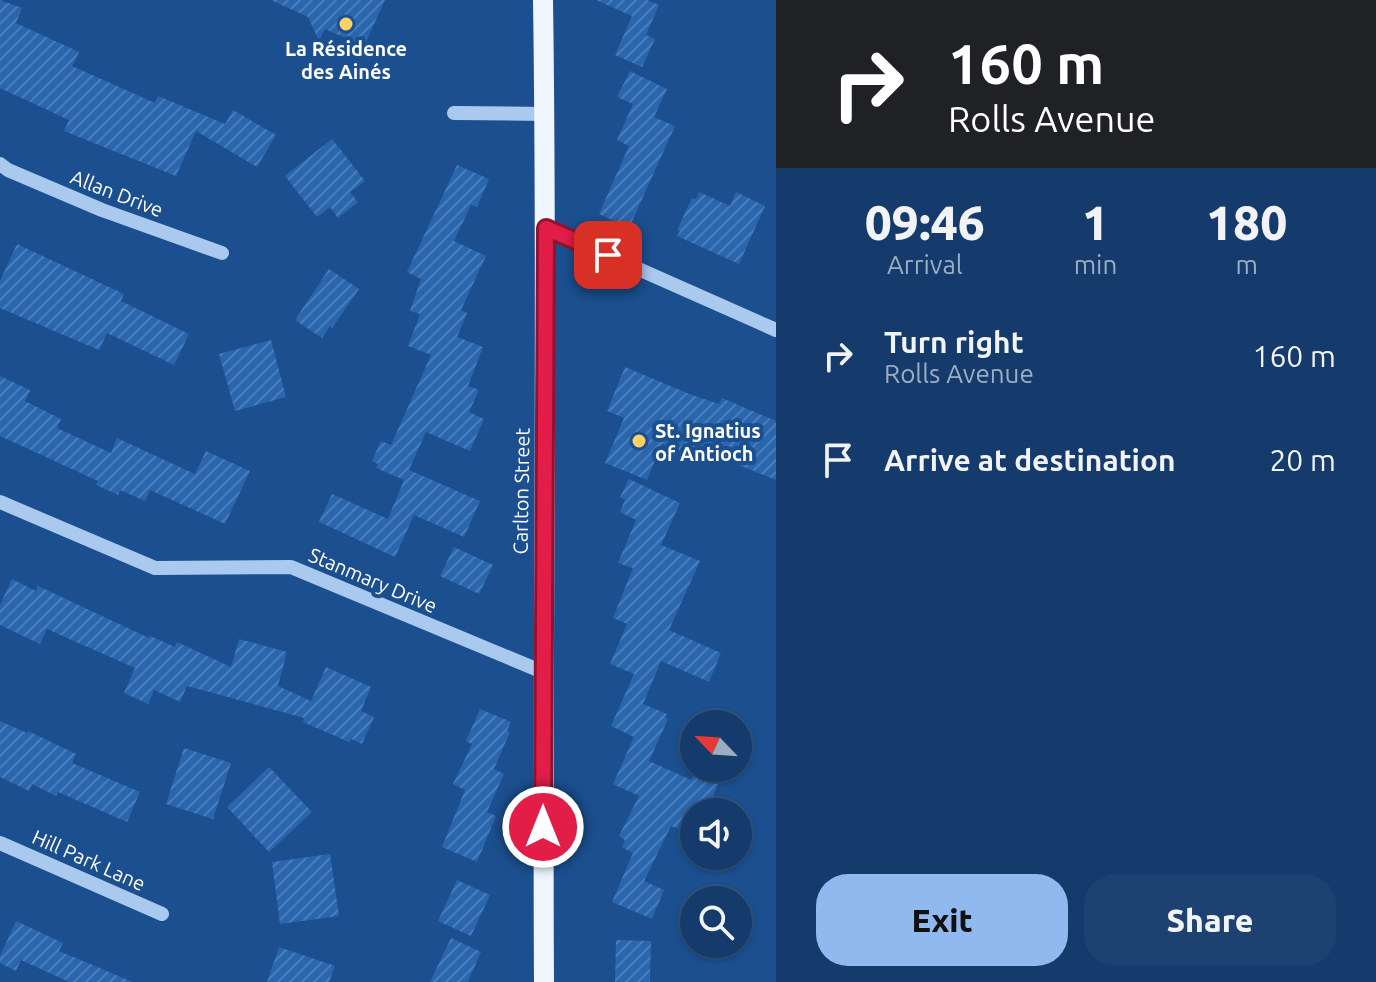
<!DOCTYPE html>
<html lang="en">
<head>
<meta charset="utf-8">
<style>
  body { margin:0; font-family:Ubuntu,sans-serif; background:#1d4271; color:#f1f3f6; height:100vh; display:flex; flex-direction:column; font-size:30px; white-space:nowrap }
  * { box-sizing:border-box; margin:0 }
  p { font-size:26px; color:#9dadc1 }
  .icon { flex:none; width:44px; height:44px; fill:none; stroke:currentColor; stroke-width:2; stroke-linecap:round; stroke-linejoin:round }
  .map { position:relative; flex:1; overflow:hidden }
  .details { display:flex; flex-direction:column; background:#143b6b; width:600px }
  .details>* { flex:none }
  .guide { background:#202124; color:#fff; overflow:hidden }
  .needle { width:52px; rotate:295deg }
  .fabs { position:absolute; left:680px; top:710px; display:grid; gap:16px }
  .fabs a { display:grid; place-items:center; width:72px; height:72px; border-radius:50%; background:#143b6b; box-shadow:0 2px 6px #0004,0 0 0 2px #33557e; font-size:40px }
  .pin { position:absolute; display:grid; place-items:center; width:68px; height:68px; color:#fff; margin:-34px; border-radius:16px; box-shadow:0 4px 12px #0006 }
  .me { position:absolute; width:88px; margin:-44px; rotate:0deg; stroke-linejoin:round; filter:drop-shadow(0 0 6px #0008) }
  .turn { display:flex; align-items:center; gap:28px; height:168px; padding:0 40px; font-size:36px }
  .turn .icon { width:104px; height:104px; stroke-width:2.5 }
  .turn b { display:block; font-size:56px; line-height:68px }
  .eta { display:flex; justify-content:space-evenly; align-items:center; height:136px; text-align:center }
  .eta b { font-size:48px; font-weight:800; line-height:56px }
  .cta { display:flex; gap:16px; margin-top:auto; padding:16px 40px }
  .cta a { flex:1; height:92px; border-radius:32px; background:#90b9f0; color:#111; font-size:32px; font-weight:800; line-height:92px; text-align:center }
  .cta a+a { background:#1d4271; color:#f1f3f6 }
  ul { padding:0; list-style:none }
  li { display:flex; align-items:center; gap:24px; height:104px; padding:0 40px }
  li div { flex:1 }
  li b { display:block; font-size:30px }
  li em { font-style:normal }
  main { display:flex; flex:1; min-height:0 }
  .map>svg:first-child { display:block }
  .building { fill:url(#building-hatch) }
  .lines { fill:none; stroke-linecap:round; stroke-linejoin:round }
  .minor { stroke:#a9c9ee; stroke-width:14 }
  .major { stroke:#f0f6ff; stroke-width:20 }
  .route-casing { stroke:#92132f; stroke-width:20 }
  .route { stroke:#e11d48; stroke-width:14 }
  .poi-dot { fill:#ffd166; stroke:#1b4f8f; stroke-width:3 }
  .labels { text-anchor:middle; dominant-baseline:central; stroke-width:8; stroke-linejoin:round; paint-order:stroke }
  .poi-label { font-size:20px; font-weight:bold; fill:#fff; stroke:#1b4f8f }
  .street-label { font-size:20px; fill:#fff; stroke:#1b4f8f }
</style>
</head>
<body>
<main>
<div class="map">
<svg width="776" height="982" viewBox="0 0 776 982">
  <defs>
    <pattern id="building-hatch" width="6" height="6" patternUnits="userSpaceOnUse" patternTransform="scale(2)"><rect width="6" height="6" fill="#2a66ad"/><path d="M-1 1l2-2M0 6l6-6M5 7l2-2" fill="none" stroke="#4a7db9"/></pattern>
  </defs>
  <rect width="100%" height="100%" fill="#1b4f8f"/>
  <!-- building -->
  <path class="building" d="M0,0L22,8L16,23L79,52L72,66L155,103L158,96L225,124L233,110L276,135L257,167L196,131L176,176L64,131L69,120L0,88Z
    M271,0H385L364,46L325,29L319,41L308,17Z
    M596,0H647L659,5L646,35L655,39L642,67L615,55L632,16Z
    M630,71L667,89L654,117L675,126L629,228L599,214L629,146L617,140L633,104L617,97Z
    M332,139L365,181L350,192L358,202L338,218L330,207L317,217L285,176Z
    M457,165L489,179L477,207L471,205L454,241L486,256L461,310L467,313L457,337L483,347L468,386L479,390L469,412L484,419L470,451L426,432L409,470L480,501L464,537L414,515L395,557L319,522L332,494L388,519L404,480L376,468L378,464L372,461L381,441L391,445L431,355L408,346L420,314L410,311L421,279L407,272Z
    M699,192L730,206L736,192L765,206L739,264L677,236L680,231L677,230L692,198L696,199Z
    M17,244L124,294L121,301L189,334L174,365L107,333L99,350L0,308V281Z
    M329,269L359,289L332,328L330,326L322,338L295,320Z
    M271,340L286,397L235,411L219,354Z
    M625,367L692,395L719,404L722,398L776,421V480L707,452L703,462L662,444L647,480L605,463L624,418L607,411Z
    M0,376L30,390L25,401L61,419L57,428L111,453L117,438L195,474L206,451L250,471L225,524L150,490L145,501L120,490L118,495L96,485L98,481L0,436Z
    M629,479L680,503L661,545L700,561L669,630L721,653L709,682L661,661L643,704L667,714L665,717L668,719L649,761L691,780L697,768H725L706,812H694V835L671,826L644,881L664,890L652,919L612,902L633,853L622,847L625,840L619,836L639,796L613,784L634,737L611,726L634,674L610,664L627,624L613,618L633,568L618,563L636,520L620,512L625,500L620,497Z
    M454,547L493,565L479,594L440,576Z
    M12,579L36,591L38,586L149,638L150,636L175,647L177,642L231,667L239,639L287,652L278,686L311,701L326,667L371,687L361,711L374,717L362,744L351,739L349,742L303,722L304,718L187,686L180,702L154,690L148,704L124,693L135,668L47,629L40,644L0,625V605Z
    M480,709L511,722L507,731L510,732L494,769L504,774L487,812L496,816L477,862L442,847L465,790L453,784L472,744L466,741Z
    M0,721L27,733L28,731L76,754L72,763L140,792L127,822L58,792L56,796L32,784L29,791L0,777Z
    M184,748L231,763L213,819L166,804Z
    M269,767L312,812L269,852L227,807Z
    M330,854L339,916L280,924L272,862Z
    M457,880L490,895L471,936L438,921Z
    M16,921L63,943L59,951L133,982H69L21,960L16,971L0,963V956Z
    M451,938L481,952L468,982H430Z
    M616,940L651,941L650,982H615Z
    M279,947L335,966L329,982H267Z"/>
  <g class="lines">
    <!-- minor -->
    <path class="minor" d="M454,113L545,114
      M0,164L8,170L102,210L222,253
      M546,228L776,330
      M0,502L155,568L291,567L543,672
      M0,843L162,914"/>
    <!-- major -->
    <path class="major" d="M543,0C548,327 542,655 544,982"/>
  </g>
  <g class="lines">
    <!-- route casing -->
    <g class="route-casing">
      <path id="route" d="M543,827L546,228L608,255"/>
    </g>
    <!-- route -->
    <use href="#route" class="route"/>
  </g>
  <!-- markers -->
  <g class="poi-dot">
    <circle cx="346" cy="24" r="8"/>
    <circle cx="639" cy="441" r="8"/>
  </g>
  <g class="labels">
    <!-- poi labels -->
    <g class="poi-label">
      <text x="346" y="48">La Résidence<tspan x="346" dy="23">des Ainés</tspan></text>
      <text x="655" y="430" text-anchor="start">St. Ignatius<tspan x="655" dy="23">of Antioch</tspan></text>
    </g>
    <!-- street labels -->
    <g class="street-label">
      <text transform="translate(117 193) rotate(21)">Allan Drive</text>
      <text transform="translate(521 491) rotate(-89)">Carlton Street</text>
      <text transform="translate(373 580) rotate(23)">Stanmary Drive</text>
      <text transform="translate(89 860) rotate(24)">Hill Park Lane</text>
    </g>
  </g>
</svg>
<div class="fabs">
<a><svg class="needle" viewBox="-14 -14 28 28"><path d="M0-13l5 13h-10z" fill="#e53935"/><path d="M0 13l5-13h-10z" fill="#9dadc1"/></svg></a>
<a><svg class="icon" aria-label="sound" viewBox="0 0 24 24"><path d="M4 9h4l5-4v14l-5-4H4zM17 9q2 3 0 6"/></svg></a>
<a><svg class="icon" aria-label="search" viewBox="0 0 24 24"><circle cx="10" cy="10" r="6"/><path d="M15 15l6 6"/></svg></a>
</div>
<div class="pin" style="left:608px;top:255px;background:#d93025"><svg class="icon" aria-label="arrive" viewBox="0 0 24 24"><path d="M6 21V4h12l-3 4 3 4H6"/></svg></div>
<svg class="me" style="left:543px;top:827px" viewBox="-20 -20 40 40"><circle r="17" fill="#e11d48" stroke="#fff" stroke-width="3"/><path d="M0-11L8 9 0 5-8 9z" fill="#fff"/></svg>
</div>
<section class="details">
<div class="guide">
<div class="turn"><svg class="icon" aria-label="right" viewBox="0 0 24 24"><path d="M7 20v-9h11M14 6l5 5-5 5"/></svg><div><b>160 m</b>Rolls Avenue</div></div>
</div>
<div class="eta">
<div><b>09:46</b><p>Arrival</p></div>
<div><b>1</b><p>min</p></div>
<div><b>180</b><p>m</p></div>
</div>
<ul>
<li><svg class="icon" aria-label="right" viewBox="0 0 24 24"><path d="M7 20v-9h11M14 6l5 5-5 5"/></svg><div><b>Turn right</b><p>Rolls Avenue</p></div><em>160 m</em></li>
<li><svg class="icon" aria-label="arrive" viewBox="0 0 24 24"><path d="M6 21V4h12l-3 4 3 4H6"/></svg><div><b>Arrive at destination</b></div><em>20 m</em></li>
</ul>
<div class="cta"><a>Exit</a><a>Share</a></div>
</section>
</main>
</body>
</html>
